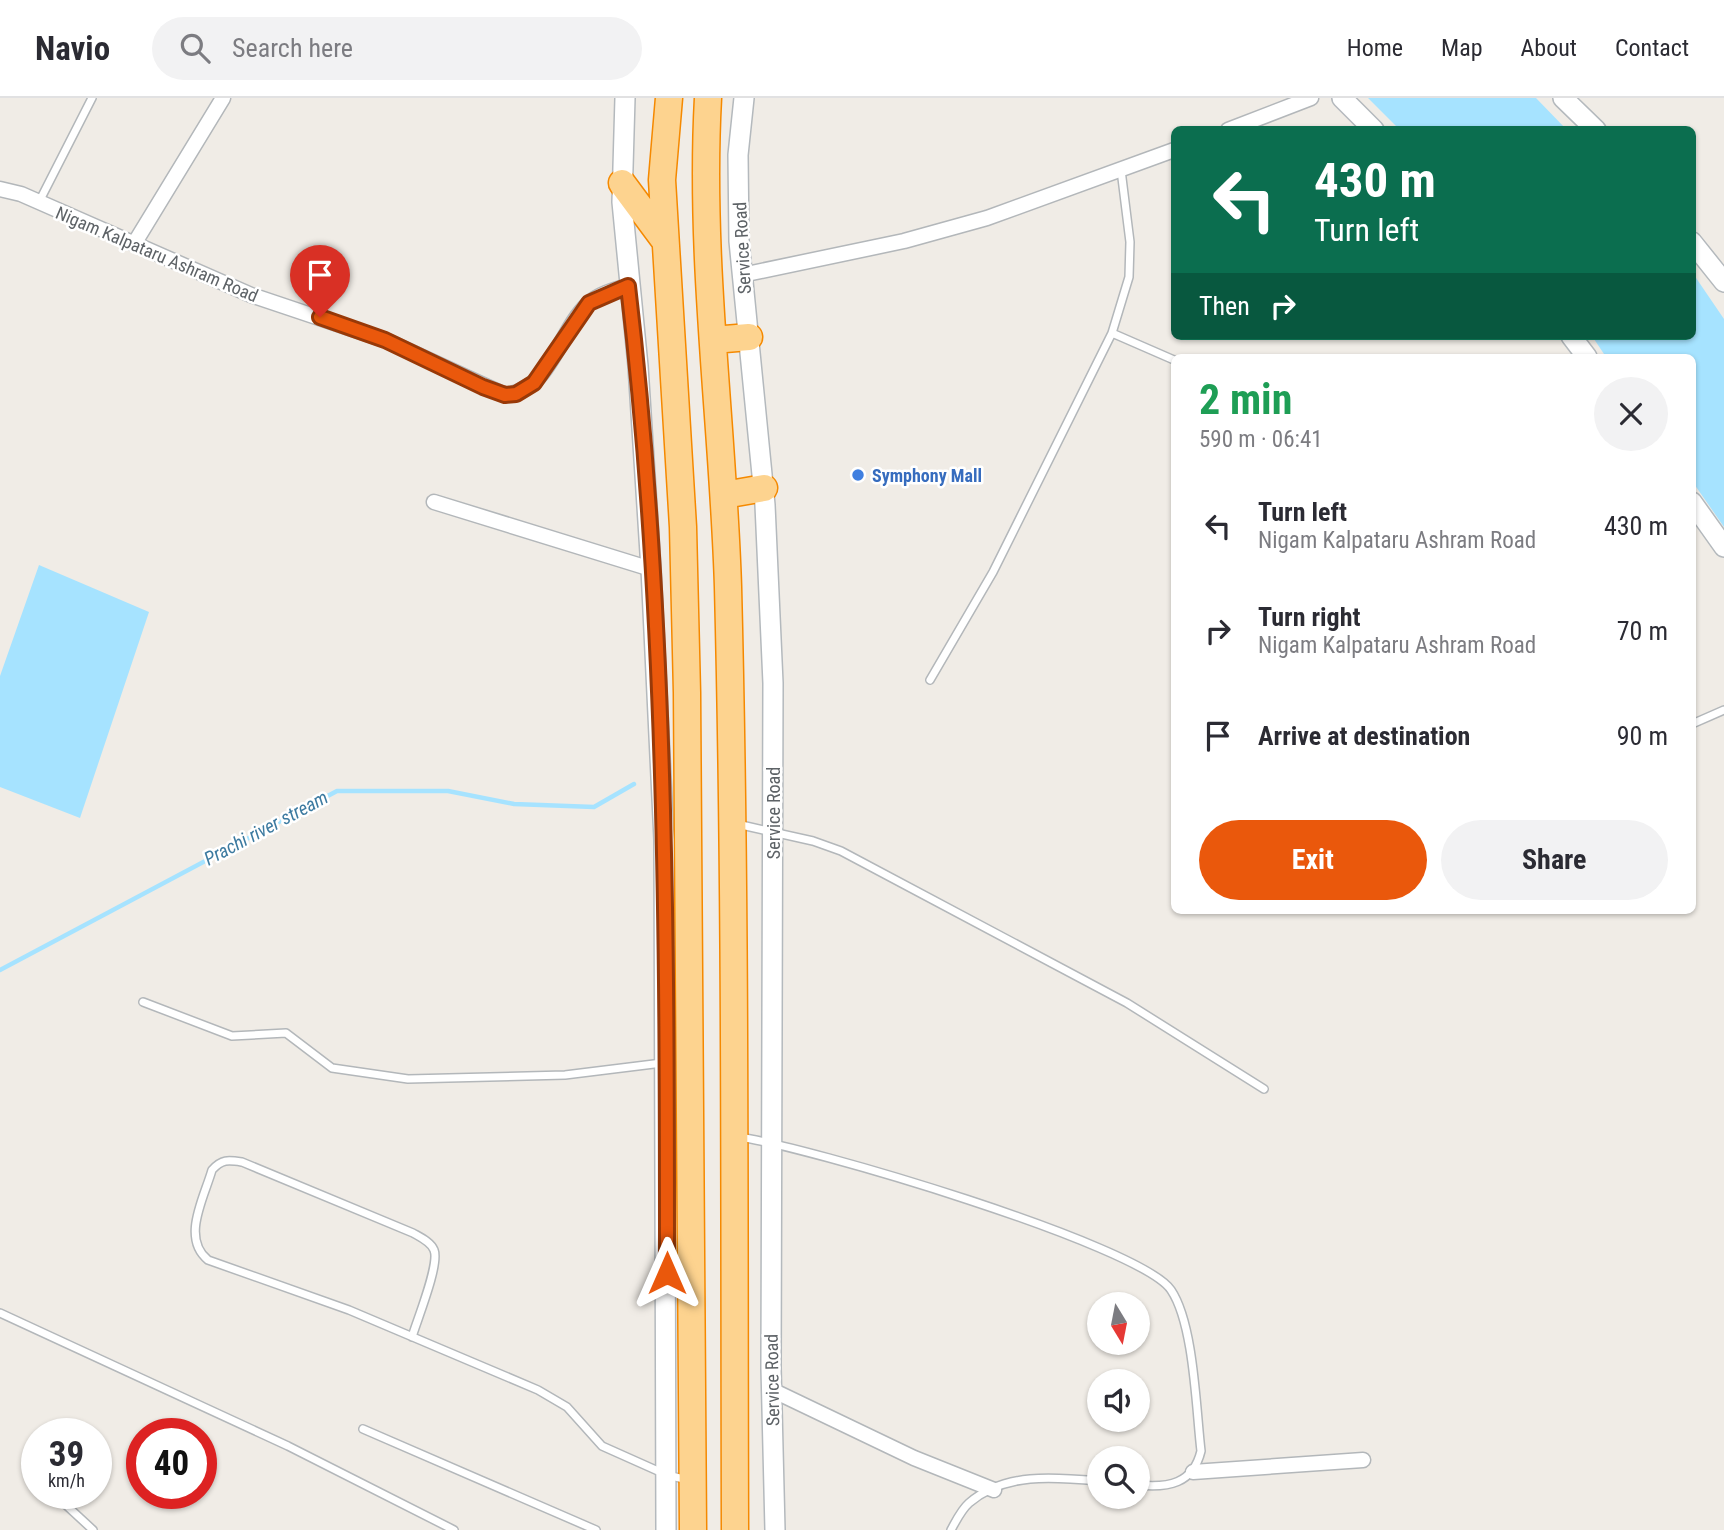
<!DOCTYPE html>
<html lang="en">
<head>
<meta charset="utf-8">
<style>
  body { margin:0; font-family:"Roboto Condensed",sans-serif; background:#f2f2f3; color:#2b2b33; height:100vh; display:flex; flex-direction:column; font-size:26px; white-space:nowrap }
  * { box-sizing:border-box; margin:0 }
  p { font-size:23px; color:#7c7c81 }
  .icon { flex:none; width:38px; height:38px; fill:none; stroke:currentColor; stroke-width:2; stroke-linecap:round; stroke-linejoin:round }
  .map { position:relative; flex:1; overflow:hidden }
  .details { position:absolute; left:1171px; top:256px; width:525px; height:560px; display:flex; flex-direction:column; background:#fff; border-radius:10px; box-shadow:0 2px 5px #0004 }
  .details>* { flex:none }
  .banner { position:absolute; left:1171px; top:28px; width:525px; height:214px; border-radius:10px; box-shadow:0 2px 5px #0004; background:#0b6e4f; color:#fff; overflow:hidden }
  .needle { width:46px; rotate:170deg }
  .tools { position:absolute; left:1087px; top:1194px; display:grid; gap:14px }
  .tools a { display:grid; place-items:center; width:63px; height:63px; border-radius:50%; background:#fff; box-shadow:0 2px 5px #0004; font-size:35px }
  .speed { position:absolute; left:21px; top:1320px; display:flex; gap:14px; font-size:35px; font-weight:700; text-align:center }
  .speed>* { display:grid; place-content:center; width:91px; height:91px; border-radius:50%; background:#fff; box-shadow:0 2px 5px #0004; line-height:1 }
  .speed small { font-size:18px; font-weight:400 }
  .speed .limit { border:10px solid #d22; background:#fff; color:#111 }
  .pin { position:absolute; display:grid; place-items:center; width:60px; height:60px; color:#fff; margin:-72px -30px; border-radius:50% 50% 50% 0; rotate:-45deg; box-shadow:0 0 7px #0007 }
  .pin .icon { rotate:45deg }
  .me { position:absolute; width:77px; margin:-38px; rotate:0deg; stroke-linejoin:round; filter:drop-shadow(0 0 5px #0008) }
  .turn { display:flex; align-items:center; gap:24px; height:147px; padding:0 28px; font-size:32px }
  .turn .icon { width:91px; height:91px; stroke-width:2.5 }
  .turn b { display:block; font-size:49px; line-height:60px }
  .then { display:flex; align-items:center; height:66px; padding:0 28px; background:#0003; gap:14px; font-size:26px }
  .round { display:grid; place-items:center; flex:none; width:74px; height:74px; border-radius:37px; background:#f2f2f3 }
  .head { display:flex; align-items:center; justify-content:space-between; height:119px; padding:0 28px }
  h1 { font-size:42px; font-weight:700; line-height:52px; color:#1e9e55 }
  .cta { display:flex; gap:14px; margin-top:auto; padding:14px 28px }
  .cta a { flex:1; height:80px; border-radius:42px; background:#ea580c; color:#fff; font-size:28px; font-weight:700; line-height:80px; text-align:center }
  .cta a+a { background:#f2f2f3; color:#2b2b33 }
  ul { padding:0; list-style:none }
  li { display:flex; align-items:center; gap:21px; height:105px; padding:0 28px }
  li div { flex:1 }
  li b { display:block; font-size:26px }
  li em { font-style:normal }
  header { display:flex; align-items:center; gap:42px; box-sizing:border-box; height:98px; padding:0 35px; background:#fff; border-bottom:2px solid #e1e1e2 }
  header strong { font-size:33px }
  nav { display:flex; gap:38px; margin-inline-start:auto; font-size:24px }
  .search { width:490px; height:63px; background:#f2f2f3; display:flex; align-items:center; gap:18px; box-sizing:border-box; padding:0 24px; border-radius:38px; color:#7c7c81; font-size:26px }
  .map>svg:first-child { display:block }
  .water { fill:#a6e3ff }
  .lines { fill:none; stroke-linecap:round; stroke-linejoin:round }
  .stream { stroke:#a6e3ff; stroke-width:4.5 }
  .lane-casing { stroke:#b3b7ba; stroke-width:10 }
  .street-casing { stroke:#b3b7ba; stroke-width:17 }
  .secondary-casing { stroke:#b4b9bd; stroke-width:22 }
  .highway-casing { stroke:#f58900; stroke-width:29 }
  .lane { stroke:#fff; stroke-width:7 }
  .street { stroke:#fff; stroke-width:14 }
  .secondary { stroke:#fff; stroke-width:19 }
  .highway { stroke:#fdd38f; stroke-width:26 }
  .route-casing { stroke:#983908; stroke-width:18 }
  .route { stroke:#ea580c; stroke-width:12 }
  .shop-dot { fill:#3f7fe0; stroke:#fff; stroke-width:2.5 }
  .labels { text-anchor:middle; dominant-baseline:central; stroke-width:5; stroke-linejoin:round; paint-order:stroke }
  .street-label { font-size:18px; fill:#5d6266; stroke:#fff }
  .shop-label { font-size:18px; font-weight:bold; fill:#366cbe; stroke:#fff; text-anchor:start }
  .water-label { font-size:19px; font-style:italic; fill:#3c7aa0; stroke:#fff }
</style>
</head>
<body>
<header>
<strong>Navio</strong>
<div class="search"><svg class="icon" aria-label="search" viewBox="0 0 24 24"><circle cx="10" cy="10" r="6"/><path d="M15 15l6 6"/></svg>Search here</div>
<nav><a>Home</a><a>Map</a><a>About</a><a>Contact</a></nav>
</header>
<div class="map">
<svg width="1724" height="1432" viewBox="0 0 1724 1432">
  <rect width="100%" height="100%" fill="#f0ece6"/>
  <!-- water -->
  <path class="water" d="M1368,0H1536L1566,31H1399Z
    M1692,174L1724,221V429L1692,383V259H1606L1592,238H1692Z
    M39,467L149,514L80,720L0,689V578Z"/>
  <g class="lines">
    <!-- stream -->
    <path class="stream" d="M0,872L337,693H448L514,706L594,709L634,686"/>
    <!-- lane casing -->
    <g class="lane-casing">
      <path id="lane" d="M39,104L92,0
        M1112,235L1174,262
        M930,582L993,474L1112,235L1129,179L1130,144L1121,72
        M1692,626L1724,612
        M737,726L813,743L841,753L1127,905L1264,991
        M143,904L232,938L286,935L332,970L408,981L565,977L662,965
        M738,1039C803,1047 1141,1147 1171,1192C1194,1226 1196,1311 1201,1353C1193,1386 1168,1390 1138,1387
        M0,1215L288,1348L454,1432
        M412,1239C417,1222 440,1166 434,1152C431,1144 420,1139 413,1135L242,1064C228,1062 222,1061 212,1072C204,1100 181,1140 208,1162L349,1212L538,1292L567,1309L602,1348L667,1377L688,1382
        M363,1331L596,1432
        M53,1395L93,1432
        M951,1432C956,1423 961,1412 969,1405C1005,1374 1055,1379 1099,1383"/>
    </g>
    <!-- street casing -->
    <g class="street-casing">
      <path id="street" d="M1228,32L1311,0
        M0,91L21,96L251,197L385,242L505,297C550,293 559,233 588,206C599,196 614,192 628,188
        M134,146L223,0
        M742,177L904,143L987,120L1174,52
        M434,404L651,471
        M772,1292L914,1360L994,1392
        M1193,1374L1363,1362"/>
    </g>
    <!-- secondary casing -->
    <g class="secondary-casing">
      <path id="secondary" d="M625,0L622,104L638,268L651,471L664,742L666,1432
        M744,0L738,57L739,143L765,407L773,585L771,1270L775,1432
        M1342,0L1374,32
        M1563,0L1596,32
        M1692,144L1724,184
        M1571,238L1587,259
        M1692,404L1724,449"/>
    </g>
    <!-- highway casing -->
    <g class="highway-casing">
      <path id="highway" d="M669,0L662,82L683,429L687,595L693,1432
        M708,0C699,163 723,326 728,489C736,803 734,1118 735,1432
        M622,85L665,143
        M713,242L749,239
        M724,397L764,390"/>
    </g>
    <!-- lane -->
    <use href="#lane" class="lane"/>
    <!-- street -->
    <use href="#street" class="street"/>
    <!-- secondary -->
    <use href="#secondary" class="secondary"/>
    <!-- highway -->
    <use href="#highway" class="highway"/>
  </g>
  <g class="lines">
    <!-- route casing -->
    <g class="route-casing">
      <path id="route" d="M320,219L385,242L483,289L505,297L516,296L534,285L589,205L628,188C667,515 667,846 667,1175"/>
    </g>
    <!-- route -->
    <use href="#route" class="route"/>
  </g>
  <!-- markers -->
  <circle class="shop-dot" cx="858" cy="377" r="7"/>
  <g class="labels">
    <!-- street labels -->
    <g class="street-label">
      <text transform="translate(742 150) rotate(-93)">Service Road</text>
      <text transform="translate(157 156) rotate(23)">Nigam Kalpataru Ashram Road</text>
      <text transform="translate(773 715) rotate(-90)">Service Road</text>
      <text transform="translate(772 1282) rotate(-91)">Service Road</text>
    </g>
    <!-- shop labels -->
    <g class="shop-label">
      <text x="872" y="377">Symphony Mall</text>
    </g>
    <!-- water labels -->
    <g class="water-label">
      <text transform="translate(266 730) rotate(-28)">Prachi river stream</text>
    </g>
  </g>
</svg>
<div class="tools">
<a><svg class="needle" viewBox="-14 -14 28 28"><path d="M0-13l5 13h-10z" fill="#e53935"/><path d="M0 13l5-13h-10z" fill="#7c7c81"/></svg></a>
<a><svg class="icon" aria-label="sound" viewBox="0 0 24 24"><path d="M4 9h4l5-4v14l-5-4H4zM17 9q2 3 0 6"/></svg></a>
<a><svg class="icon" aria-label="search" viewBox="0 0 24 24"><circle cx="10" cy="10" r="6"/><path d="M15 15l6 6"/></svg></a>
</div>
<div class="speed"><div>39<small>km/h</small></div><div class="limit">40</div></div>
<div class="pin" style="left:320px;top:219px;background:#d93025"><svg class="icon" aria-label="arrive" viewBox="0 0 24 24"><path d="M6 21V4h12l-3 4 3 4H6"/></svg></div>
<svg class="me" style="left:667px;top:1175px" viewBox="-20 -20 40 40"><path d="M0-17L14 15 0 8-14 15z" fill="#ea580c" stroke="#fff" stroke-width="4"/></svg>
<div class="banner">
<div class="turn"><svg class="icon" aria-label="left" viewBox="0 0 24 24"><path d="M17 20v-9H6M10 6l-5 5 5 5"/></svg><div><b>430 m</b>Turn left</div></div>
<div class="then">Then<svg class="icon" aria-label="right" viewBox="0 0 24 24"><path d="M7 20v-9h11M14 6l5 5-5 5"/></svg></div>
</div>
<section class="details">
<div class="head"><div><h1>2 min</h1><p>590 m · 06:41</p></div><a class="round"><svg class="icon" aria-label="close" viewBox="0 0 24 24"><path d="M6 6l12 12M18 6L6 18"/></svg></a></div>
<ul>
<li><svg class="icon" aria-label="left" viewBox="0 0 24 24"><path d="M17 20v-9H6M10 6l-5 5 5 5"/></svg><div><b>Turn left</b><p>Nigam Kalpataru Ashram Road</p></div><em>430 m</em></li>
<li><svg class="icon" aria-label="right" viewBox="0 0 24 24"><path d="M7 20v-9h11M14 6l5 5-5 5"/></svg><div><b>Turn right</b><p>Nigam Kalpataru Ashram Road</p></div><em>70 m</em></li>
<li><svg class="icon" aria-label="arrive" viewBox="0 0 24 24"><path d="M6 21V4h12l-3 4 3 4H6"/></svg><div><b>Arrive at destination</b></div><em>90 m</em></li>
</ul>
<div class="cta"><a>Exit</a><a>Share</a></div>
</section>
</div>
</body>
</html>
